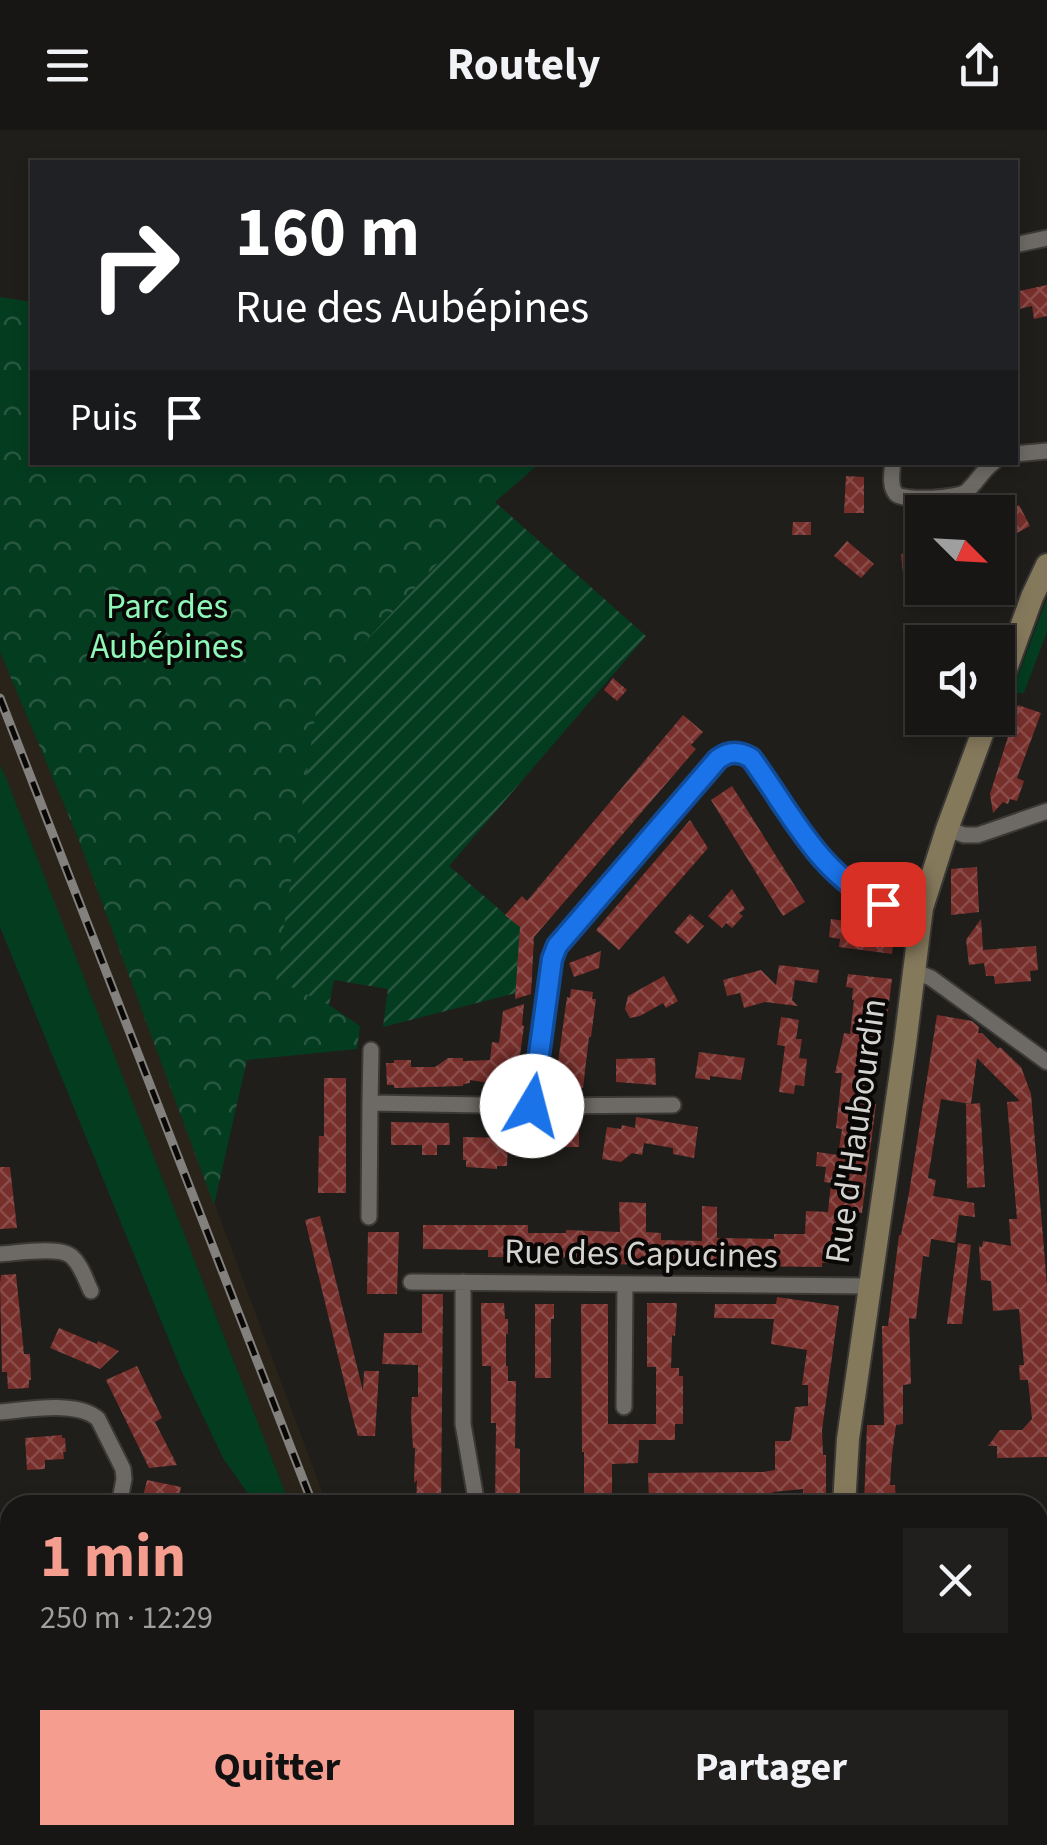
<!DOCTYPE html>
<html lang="fr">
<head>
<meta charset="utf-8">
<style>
  body { margin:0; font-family:"Source Sans 3",sans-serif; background:#211f1d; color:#f1f3f6; height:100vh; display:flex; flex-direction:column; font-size:38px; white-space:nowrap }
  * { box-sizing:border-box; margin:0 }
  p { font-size:32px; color:#9f9fa0 }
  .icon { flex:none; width:55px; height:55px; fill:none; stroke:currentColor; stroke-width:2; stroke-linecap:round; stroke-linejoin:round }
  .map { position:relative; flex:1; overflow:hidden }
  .side { position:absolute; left:0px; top:1365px; width:1048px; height:350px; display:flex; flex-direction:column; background:#181614; border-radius:30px 30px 0 0; box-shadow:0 5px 15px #0003,0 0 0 2px #363534 }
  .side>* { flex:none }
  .hud { position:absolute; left:30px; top:30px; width:988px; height:305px; border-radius:0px; box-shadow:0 5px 15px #0003,0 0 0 2px #363534; background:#202124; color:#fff; overflow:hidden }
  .needle { width:65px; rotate:114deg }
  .buttons { position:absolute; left:905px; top:365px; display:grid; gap:20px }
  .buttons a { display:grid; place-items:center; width:110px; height:110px; border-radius:0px; background:#181614; box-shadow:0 5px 15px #0003,0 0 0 2px #363534; font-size:50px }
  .pin { position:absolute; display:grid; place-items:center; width:85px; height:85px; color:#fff; margin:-42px; border-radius:20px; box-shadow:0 5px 15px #0006 }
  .me { position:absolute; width:110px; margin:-55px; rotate:8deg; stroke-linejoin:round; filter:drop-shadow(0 0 8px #0008) }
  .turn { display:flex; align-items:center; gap:35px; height:210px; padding:0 40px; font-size:45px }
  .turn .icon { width:130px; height:130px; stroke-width:2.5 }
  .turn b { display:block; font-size:70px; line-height:85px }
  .then { display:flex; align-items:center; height:95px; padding:0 40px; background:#0003; gap:20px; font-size:38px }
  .round { display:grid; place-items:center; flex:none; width:105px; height:105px; border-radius:0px; background:#211f1d }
  .headline { display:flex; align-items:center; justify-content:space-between; height:170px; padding:0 40px }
  h1 { font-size:60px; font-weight:700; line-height:75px; color:#f59d8e }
  .cta { display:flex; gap:20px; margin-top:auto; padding:20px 40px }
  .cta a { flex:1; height:115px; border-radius:0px; background:#f59d8e; color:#111; font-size:40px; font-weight:700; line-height:115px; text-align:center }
  .cta a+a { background:#211f1d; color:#f1f3f6 }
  header { display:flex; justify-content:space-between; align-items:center; height:130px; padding:0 40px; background:#181614; font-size:45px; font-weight:700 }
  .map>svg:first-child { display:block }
  .built { fill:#2a231a }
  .grass { fill:#043c20 }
  .park { fill:url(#park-crowns) }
  .garden { fill:url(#garden-furrows) }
  .building { fill:url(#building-cross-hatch) }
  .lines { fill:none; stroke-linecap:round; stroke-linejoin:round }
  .minor-casing { stroke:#3b3936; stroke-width:19 }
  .tertiary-casing { stroke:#3b3936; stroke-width:24 }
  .secondary-casing { stroke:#3b3936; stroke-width:26 }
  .minor { stroke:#6d6964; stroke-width:15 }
  .tertiary { stroke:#6d6964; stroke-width:20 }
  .secondary { stroke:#85795c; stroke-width:22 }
  .rail-casing { stroke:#83817e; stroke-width:9 }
  .rail { stroke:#090807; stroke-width:5; stroke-dasharray:15; stroke-linecap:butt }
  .route-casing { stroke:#114b97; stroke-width:25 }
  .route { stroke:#1a73e8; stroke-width:18 }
  .labels { text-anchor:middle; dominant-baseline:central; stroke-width:8; stroke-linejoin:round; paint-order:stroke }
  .park-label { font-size:35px; fill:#8ff7b7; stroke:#090807 }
  .street-label { font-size:35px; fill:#d5d3d0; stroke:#090807 }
</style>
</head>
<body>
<header><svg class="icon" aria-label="menu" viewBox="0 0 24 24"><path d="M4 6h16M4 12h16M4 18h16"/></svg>Routely<svg class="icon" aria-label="share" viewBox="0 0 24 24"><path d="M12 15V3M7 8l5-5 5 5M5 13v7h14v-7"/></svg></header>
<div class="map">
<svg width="1047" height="1715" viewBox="0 0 1047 1715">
  <defs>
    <pattern id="park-crowns" width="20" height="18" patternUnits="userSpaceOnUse" patternTransform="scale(2.5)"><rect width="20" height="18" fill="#043c20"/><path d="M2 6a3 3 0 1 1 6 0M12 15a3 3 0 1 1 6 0" fill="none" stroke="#28573f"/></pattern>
    <pattern id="garden-furrows" width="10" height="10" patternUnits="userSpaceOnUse" patternTransform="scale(2.5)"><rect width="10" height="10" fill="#043c20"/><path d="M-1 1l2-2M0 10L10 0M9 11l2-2" fill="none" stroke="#28573f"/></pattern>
    <pattern id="building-cross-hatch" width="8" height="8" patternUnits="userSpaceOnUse" patternTransform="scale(2.5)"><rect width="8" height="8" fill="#772f2b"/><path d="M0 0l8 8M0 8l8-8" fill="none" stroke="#894c49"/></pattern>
  </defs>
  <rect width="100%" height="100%" fill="#201e1a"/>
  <!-- built -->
  <path class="built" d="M0,522L78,708L327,1375H290L0,635Z"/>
  <!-- grass -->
  <path class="grass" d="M1047,468V502L1024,563H1014L1013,559Z
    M0,635L6,648L290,1375H256L223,1328L182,1242L0,797Z
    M0,1617L10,1618V1705H83L86,1715H0Z"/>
  <!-- park -->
  <path class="park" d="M0,167L32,172V332L540,333L495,372L319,561L329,875L360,896L357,919L247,930L214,1075L78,708L0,522Z"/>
  <!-- garden -->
  <path class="garden" d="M495,372L646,506L449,736L520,797L516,863L383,897L388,859L334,850L329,875L276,850L319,561Z"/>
  <!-- building -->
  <path class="building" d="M1047,155V186L1034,189L1032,176L1015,180V162Z
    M846,346L864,347V383H844Z
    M1019,375L1030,396L998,413V391L1006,387L1003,382Z
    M793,392H811V405H792Z
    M847,411L874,434L861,448L834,426Z
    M922,421V441L903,443L901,424Z
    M613,548L627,560L617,571L604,560Z
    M1018,575L1041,583L1017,648L1024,651L1017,671L1010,669L1008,674L1003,672L993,683L990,664Z
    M683,585L703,602L691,615L696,619L534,807L531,864L515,869L520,797L505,785L522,766L527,771Z
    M732,656L805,772L783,786L711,670Z
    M690,690L708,718L619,820L596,800Z
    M977,737L979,782L951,785V739Z
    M732,759L745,779L739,783L743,786L732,798L726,793L722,798L708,786Z
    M690,784L704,796L688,814L674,802Z
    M831,789L895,798L892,824L839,817L840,809L829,807Z
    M981,789L983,820L1036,816L1038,840L1030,841L1031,851L995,854L994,846H986L984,833L969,835L966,810Z
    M601,821L599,838L574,847L569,833Z
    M779,835L819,840L817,853L795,850L792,870L798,876L765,872L744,878L740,863L727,866L723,850L761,840L776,855Z
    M848,844L892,849L887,888L876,886L870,925L867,924L863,973L876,974L862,1083L846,1082V1129H830V1133H822V1137L598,1134V1128L488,1127V1120L423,1119V1095H528V1103H566V1100L620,1102L619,1072L646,1073V1102L661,1103V1110L702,1111V1076L717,1077V1108L774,1109V1104H805L806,1081L828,1082L831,1053L824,1052L826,1037L816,1036L817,1022L838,1025L842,999L836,998L842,943H835L844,903L850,904L854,870H852L853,858L846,857Z
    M664,846L678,871L666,878L663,873L640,886L630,888L625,879L628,866Z
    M571,859L593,862L592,869H596L591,907H589L583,958L578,957L577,964L556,965L557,954H555L567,867L570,868Z
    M524,874L522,895L524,896L517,947H515L513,957L470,950V953L463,954V956L394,958V955H387L386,933H394V930H411V937H435L448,928H463V931L490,930L492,912L499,913L503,881Z
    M937,885L972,891L979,897L978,903H982L998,919L1000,917L1021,937L1031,964L1047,1155V1327L997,1328V1316H988L1000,1300H1022L1032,1289L1028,1250H1020L1019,1235H1024L1019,1179L993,1181L991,1151L981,1150L979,1116L982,1117L983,1111L1011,1116L1009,1089H1017L1007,972L1020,971L977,928L971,974L980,973L985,1057L967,1058L966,974H970L941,969L928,1048L936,1050L933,1066L974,1073L975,1087L959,1085L955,1113L931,1109L929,1127L923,1126L916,1189L909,1188L911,1254L903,1255V1294L896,1295L892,1324L890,1355H895L896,1375H864L867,1295H884L882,1196H888L899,1105H901L909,1063Z
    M781,887L799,890L796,909H802L799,928L807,929L804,956L795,955L794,964L779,962L785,916L777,915Z
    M699,922L745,928L741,950L710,946V950L695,948Z
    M655,928L656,955L616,952V929Z
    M324,948H346V1063H318L319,1006H324Z
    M636,987L698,997L694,1028L673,1024V1018L644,1013L642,1025L632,1023L621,1032L602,1029L607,997L621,999L622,995L635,998Z
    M391,992L449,993L450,1015H437V1025H422V1015H391Z
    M522,994H579V1017H522Z
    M463,1007L508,1008L507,1036H497V1039L466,1037V1030H463Z
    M0,1037H10L17,1098L0,1099Z
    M320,1086L363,1261L364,1241H379L375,1306H358L354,1292L305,1090Z
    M368,1102H399L397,1164H367Z
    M958,1113L971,1115L962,1194H947Z
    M16,1144L24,1224H30L31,1250H29V1258L8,1259L7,1242H2L0,1154L1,1145Z
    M422,1164H443L441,1375L416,1374L417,1350L414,1353L415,1318H413L411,1284L412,1267H418V1235L382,1234L384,1203H422Z
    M777,1167L839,1176L822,1300L823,1325H826V1375H803V1359L773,1362L774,1371H649L648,1343L763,1342L775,1340V1311H789L791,1309L795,1277L808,1276V1255H802L807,1220L771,1214L774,1189L714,1188L715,1174H776Z
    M481,1173H504L505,1189H508V1204H506V1236H508V1251H516L515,1318L520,1319V1367H514V1375H495L496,1293H491V1236H482Z
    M647,1173H677L675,1206L672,1205L671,1238H679V1246H683V1294H675V1310H639L638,1333L612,1334V1369L590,1370V1363H584V1322H582L581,1174H608V1294H656V1237H647Z
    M535,1174H554V1189H551V1248H535Z
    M59,1198L97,1214L98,1211L119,1221L100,1239L50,1218Z
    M137,1236L162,1288L155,1292L177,1335L149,1338L106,1250Z
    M62,1305V1308H65L66,1322H63L64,1329L45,1330V1339L27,1340L25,1308Z
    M147,1350L181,1357L177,1375H141Z"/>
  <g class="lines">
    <!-- minor casing -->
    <g class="minor-casing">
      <path id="minor" d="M1015,115L1047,108
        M1015,324L1047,321
        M893,332C892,342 889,356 896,364C904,371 958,369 967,361C977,352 982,341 994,332
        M947,699L964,705H978L1047,681
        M914,841L931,848L1047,932
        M370,973L371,920
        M532,976L673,975
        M369,1087L370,973L532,976L552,829L557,816L725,625L738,622L751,629C782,668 813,732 854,760C874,773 899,780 921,785
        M0,1124C17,1123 59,1116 71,1126C81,1134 86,1151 91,1161
        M411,1152L870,1156
        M463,1152V1294L477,1375
        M624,1277L625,1154
        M0,1282C26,1280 78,1270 98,1289L123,1339L124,1349L119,1375
        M1038,1546H1047
        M284,1705L288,1715
        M179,1715L206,1705"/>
    </g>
    <!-- tertiary casing -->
    <g class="tertiary-casing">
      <path id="tertiary" d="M0,1447L10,1449
        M777,1705L797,1715"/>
    </g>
    <!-- secondary casing -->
    <g class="secondary-casing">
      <path id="secondary" d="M998,561L1032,467L1047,435
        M844,1375L848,1309L905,914L922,778L947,699L988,588
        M838,1705V1715"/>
    </g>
    <!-- minor -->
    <use href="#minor" class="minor"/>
    <!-- tertiary -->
    <use href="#tertiary" class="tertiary"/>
    <!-- secondary -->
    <use href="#secondary" class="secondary"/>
    <!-- rail casing -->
    <g class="rail-casing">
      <path id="rail" d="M0,568L313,1375
        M429,1705L433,1715"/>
    </g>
    <!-- rail -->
    <use href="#rail" class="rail"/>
  </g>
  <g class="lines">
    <!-- route casing -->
    <g class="route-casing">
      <path id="route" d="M532,976L552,829L557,816L718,629C729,621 739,621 751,628C791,682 819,746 883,774"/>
    </g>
    <!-- route -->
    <use href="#route" class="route"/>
  </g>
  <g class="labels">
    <!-- park labels -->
    <g class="park-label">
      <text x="167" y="477">Parc des<tspan x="167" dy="40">Aubépines</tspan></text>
    </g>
    <!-- street labels -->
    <g class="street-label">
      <text transform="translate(856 1001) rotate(-82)">Rue d'Haubourdin</text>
      <text transform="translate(641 1124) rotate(1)">Rue des Capucines</text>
    </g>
  </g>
</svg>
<div class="buttons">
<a><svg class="needle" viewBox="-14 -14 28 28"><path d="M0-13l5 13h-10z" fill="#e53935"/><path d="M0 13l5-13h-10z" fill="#9f9fa0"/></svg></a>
<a><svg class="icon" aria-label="sound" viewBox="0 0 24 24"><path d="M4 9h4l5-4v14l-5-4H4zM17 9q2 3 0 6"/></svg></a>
</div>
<div class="pin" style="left:883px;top:774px;background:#d93025"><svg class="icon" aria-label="arrive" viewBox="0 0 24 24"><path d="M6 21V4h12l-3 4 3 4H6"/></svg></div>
<svg class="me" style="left:532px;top:976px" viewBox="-20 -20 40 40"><circle r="19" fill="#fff"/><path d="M0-13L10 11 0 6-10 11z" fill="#1a73e8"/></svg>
<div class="hud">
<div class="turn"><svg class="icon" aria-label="right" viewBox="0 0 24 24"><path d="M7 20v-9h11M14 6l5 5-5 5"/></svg><div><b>160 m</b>Rue des Aubépines</div></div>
<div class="then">Puis<svg class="icon" aria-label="arrive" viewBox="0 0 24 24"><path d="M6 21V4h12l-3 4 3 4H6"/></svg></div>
</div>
<section class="side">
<div class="headline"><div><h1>1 min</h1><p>250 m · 12:29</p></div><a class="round"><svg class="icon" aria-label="close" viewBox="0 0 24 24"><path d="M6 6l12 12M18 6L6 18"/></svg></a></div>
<div class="cta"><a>Quitter</a><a>Partager</a></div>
</section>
</div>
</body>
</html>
